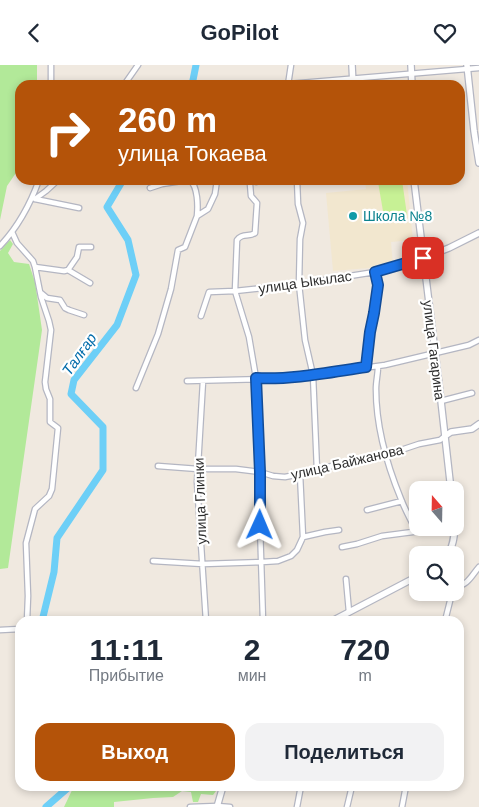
<!DOCTYPE html>
<html lang="ru">
<head>
<meta charset="utf-8">
<style>
  body { margin:0; font-family:Arial,sans-serif; background:#f2f2f3; color:#1f2937; height:100vh; display:flex; flex-direction:column; font-size:19px; white-space:nowrap }
  * { box-sizing:border-box; margin:0 }
  p { font-size:16px; color:#747a83 }
  .icon { flex:none; width:28px; height:28px; fill:none; stroke:currentColor; stroke-width:2; stroke-linecap:round; stroke-linejoin:round }
  .map { position:relative; flex:1; overflow:hidden }
  .drawer { position:absolute; left:15px; top:551px; width:449px; height:175px; display:flex; flex-direction:column; background:#fff; border-radius:15px; box-shadow:0 2px 8px #0003 }
  .drawer>* { flex:none }
  .hud { position:absolute; left:15px; top:15px; width:450px; height:105px; border-radius:15px; box-shadow:0 2px 8px #0003; background:#b45309; color:#fff; overflow:hidden }
  .needle { width:32px; rotate:340deg }
  .buttons { position:absolute; left:409px; top:416px; display:grid; gap:10px }
  .buttons a { display:grid; place-items:center; width:55px; height:55px; border-radius:10px; background:#fff; box-shadow:0 2px 8px #0003; font-size:25px }
  .pin { position:absolute; display:grid; place-items:center; width:42px; height:42px; color:#fff; margin:-21px; border-radius:10px; box-shadow:0 2px 8px #0006 }
  .me { position:absolute; width:55px; margin:-28px; rotate:1deg; stroke-linejoin:round; filter:drop-shadow(0 0 4px #0008) }
  .turn { display:flex; align-items:center; gap:18px; height:105px; padding:0 20px; font-size:22px }
  .turn .icon { width:65px; height:65px; stroke-width:2.5 }
  .turn b { display:block; font-size:35px; line-height:42px }
  .eta { display:flex; justify-content:space-evenly; align-items:center; height:85px; text-align:center }
  .eta b { font-size:30px; font-weight:700; line-height:35px }
  .cta { display:flex; gap:10px; margin-top:auto; padding:10px 20px }
  .cta a { flex:1; height:58px; border-radius:15px; background:#b45309; color:#fff; font-size:20px; font-weight:700; line-height:58px; text-align:center }
  .cta a+a { background:#f2f2f3; color:#1f2937 }
  header { display:flex; justify-content:space-between; align-items:center; height:65px; padding:0 20px; background:#fff; font-size:22px; font-weight:700 }
  .map>svg:first-child { display:block }
  .education { fill:#f2e7cf }
  .green { fill:#b2e999 }
  .pitch { fill:#c7f195 }
  .lines { fill:none; stroke-linecap:round; stroke-linejoin:round }
  .river { stroke:#6dcff7; stroke-width:7 }
  .street-casing { stroke:#b4b6c2; stroke-width:7 }
  .secondary-casing { stroke:#b4b6c2; stroke-width:8 }
  .street { stroke:#fff; stroke-width:4.5 }
  .secondary { stroke:#fff; stroke-width:5.5 }
  .route-casing { stroke:#114b97; stroke-width:12 }
  .route { stroke:#1a73e8; stroke-width:9 }
  .culture-dot { fill:#0f9aa8; stroke:#fff; stroke-width:2 }
  .labels { text-anchor:middle; dominant-baseline:central; stroke-width:4.5; stroke-linejoin:round; paint-order:stroke }
  .culture-label { font-size:14px; fill:#0d838f; stroke:#fff; text-anchor:start }
  .street-label { font-size:14px; fill:#2e2e2e; stroke:#fff }
  .water-label { font-size:15px; font-style:italic; fill:#046dab; stroke:#fff }
</style>
</head>
<body>
<header><svg class="icon" aria-label="back" viewBox="0 0 24 24"><path d="M15 5l-7 7 7 7"/></svg>GoPilot<svg class="icon" aria-label="heart" viewBox="0 0 24 24"><path d="M12 20l-8-8c-3-5 5-10 8-4 3-6 11-1 8 4z"/></svg></header>
<div class="map">
<svg width="479" height="742" viewBox="0 0 479 742">
  <rect width="100%" height="100%" fill="#f0e9e0"/>
  <!-- education -->
  <path class="education" d="M365,115H407L413,175L391,177L393,201L333,206L326,128L366,124Z"/>
  <!-- green -->
  <path class="green" d="M0,0H37V20H20V102L7,121L0,155Z
    M10,175L13,179L8,188L14,197L29,199L35,217L42,265L8,503L0,504V186Z
    M74,721H118L126,724V721H198V725H203L205,721L219,722L213,730L201,729L198,737H193L191,727L182,726L173,732L153,733L114,737V742H64Z"/>
  <!-- pitch -->
  <path class="pitch" d="M381,115H402L407,150C400,155 392,158 384,152L378,117Z"/>
  <g class="lines">
    <!-- river -->
    <path class="river" d="M192,20L196,0
      M42,556L54,507L57,473L103,405V362L71,329L74,315L117,260L136,210L128,175L107,142L123,115
      M46,742L70,721"/>
    <!-- street casing -->
    <g class="street-casing">
      <path id="street" d="M51,0V20
        M288,19L479,3
        M124,20L138,0
        M288,20L291,0
        M190,115C198,122 198,141 197,151
        M249,115L256,117
        M297,115L298,139L303,158L300,174L299,219L305,275L313,310L317,405
        M250,119L251,131L257,138L255,168C249,173 243,167 237,175L235,226L249,272L256,313L260,407V460L263,556
        M150,123L162,119L188,115
        M35,134L79,143
        M35,134L46,126L58,115
        M12,167L17,178L33,196L35,202L41,232L49,256L51,265L45,317L46,324L50,334V357L58,363L52,424L49,431L35,444L26,478L28,531L27,556
        M0,181C18,162 30,140 39,115
        M35,202L64,206L68,205L77,192L79,182H91
        M68,205L90,218
        M41,228L47,233L60,235L65,243L69,245L84,250
        M201,251L209,227L235,226L299,219L375,207L423,193
        M378,301C378,309 376,316 376,324C376,361 387,400 401,434C405,445 411,455 416,466
        M366,302C367,290 368,278 370,266C374,245 379,229 375,207
        M187,316L265,314L313,310L385,300L469,280L479,275
        M203,316L197,417L206,556
        M136,323L158,269L171,224L178,185L185,182L197,151L208,144L215,129L217,115
        M441,336L472,328
        M158,401L198,404H236L260,407L273,411L285,412L300,409L352,396L386,390L419,379L440,375L445,371
        M367,445L402,436
        M303,472L325,467L339,465
        M342,482L357,479L382,471L451,462
        M153,496L203,499L262,497L278,496L291,491L297,485L303,472L300,409
        M346,514L349,547
        M455,521C467,522 472,510 479,502
        M445,556L452,528
        M0,565L20,564
        M190,742L217,741L230,742
        M297,742L301,721
        M347,742L352,721
        M402,742L406,721"/>
    </g>
    <!-- secondary casing -->
    <g class="secondary-casing">
      <path id="secondary" d="M352,0L353,20
        M411,0L412,20
        M467,0L474,66L479,98
        M414,115L441,336L451,425
        M423,193L449,183L479,168
        M445,371L451,367L472,364L479,359
        M448,490C453,481 454,473 455,462
        M332,556L418,511
        M217,742L223,721"/>
    </g>
    <!-- street -->
    <use href="#street" class="street"/>
    <!-- secondary -->
    <use href="#secondary" class="secondary"/>
  </g>
  <g class="lines">
    <!-- route casing -->
    <g class="route-casing">
      <path id="route" d="M260,460V407L256,313C292,315 331,307 366,302L370,267L374,248L378,220L375,207L423,193"/>
    </g>
    <!-- route -->
    <use href="#route" class="route"/>
  </g>
  <!-- markers -->
  <circle class="culture-dot" cx="353" cy="151" r="5"/>
  <g class="labels">
    <!-- culture labels -->
    <g class="culture-label">
      <text x="363" y="151">Школа №8</text>
    </g>
    <!-- street labels -->
    <g class="street-label">
      <text transform="translate(305 217) rotate(-8)">улица Ыкылас</text>
      <text transform="translate(434 285) rotate(83)">улица Гагарина</text>
      <text transform="translate(347 397) rotate(-13)">улица Байжанова</text>
      <text transform="translate(200 436) rotate(-92)">улица Глинки</text>
    </g>
    <!-- water labels -->
    <g class="water-label">
      <text transform="translate(79 289) rotate(-55)">Талғар</text>
    </g>
  </g>
</svg>
<div class="buttons">
<a><svg class="needle" viewBox="-14 -14 28 28"><path d="M0-13l5 13h-10z" fill="#e53935"/><path d="M0 13l5-13h-10z" fill="#747a83"/></svg></a>
<a><svg class="icon" aria-label="search" viewBox="0 0 24 24"><circle cx="10" cy="10" r="6"/><path d="M15 15l6 6"/></svg></a>
</div>
<div class="pin" style="left:423px;top:193px;background:#d93025"><svg class="icon" aria-label="arrive" viewBox="0 0 24 24"><path d="M6 21V4h12l-3 4 3 4H6"/></svg></div>
<svg class="me" style="left:260px;top:460px" viewBox="-20 -20 40 40"><path d="M0-17L14 15 0 8-14 15z" fill="#1a73e8" stroke="#fff" stroke-width="4"/></svg>
<div class="hud">
<div class="turn"><svg class="icon" aria-label="right" viewBox="0 0 24 24"><path d="M7 20v-9h11M14 6l5 5-5 5"/></svg><div><b>260 m</b>улица Токаева</div></div>
</div>
<section class="drawer">
<div class="eta">
<div><b>11:11</b><p>Прибытие</p></div>
<div><b>2</b><p>мин</p></div>
<div><b>720</b><p>m</p></div>
</div>
<div class="cta"><a>Выход</a><a>Поделиться</a></div>
</section>
</div>
</body>
</html>
